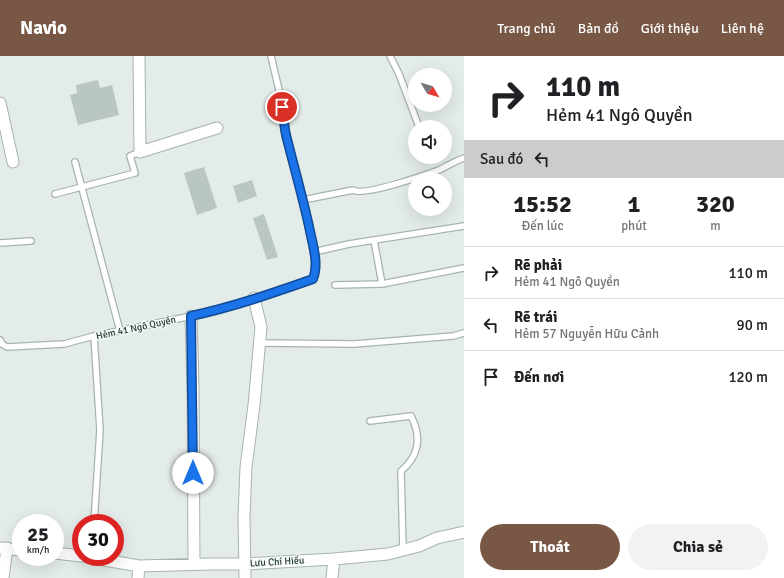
<!DOCTYPE html>
<html lang="vi">
<head>
<meta charset="utf-8">
<style>
  body { margin:0; font-family:Signika,sans-serif; background:#f2f2f2; color:#202124; height:100vh; display:flex; flex-direction:column; font-size:15px; white-space:nowrap }
  * { box-sizing:border-box; margin:0 }
  p { font-size:13px; color:#757577 }
  .icon { flex:none; width:22px; height:22px; fill:none; stroke:currentColor; stroke-width:2; stroke-linecap:round; stroke-linejoin:round }
  .map { position:relative; flex:1; overflow:hidden }
  .sheet { display:flex; flex-direction:column; background:#fff; width:320px }
  .sheet>* { flex:none }
  .banner { background:#fff; color:#202124; overflow:hidden }
  .needle { width:26px; rotate:128deg }
  .fabs { position:absolute; left:408px; top:12px; display:grid; gap:8px }
  .fabs a { display:grid; place-items:center; width:44px; height:44px; border-radius:50%; background:#fff; box-shadow:0 4px 16px #0002; font-size:20px }
  .speed { position:absolute; left:12px; top:458px; display:flex; gap:8px; font-size:20px; font-weight:700; text-align:center }
  .speed>* { display:grid; place-content:center; width:52px; height:52px; border-radius:50%; background:#fff; box-shadow:0 4px 16px #0002; line-height:1 }
  .speed small { font-size:10px; font-weight:400 }
  .speed .limit { border:6px solid #d22; background:#fff; color:#111 }
  .pin { position:absolute; display:grid; place-items:center; width:34px; height:34px; color:#fff; margin:-17px; border:2px solid #fff; border-radius:50%; box-shadow:0 1px 4px #0007 }
  .me { position:absolute; width:44px; margin:-22px; rotate:0deg; stroke-linejoin:round; filter:drop-shadow(0 0 3px #0008) }
  .turn { display:flex; align-items:center; gap:14px; height:84px; padding:0 16px; font-size:18px }
  .turn .icon { width:52px; height:52px; stroke-width:2.5 }
  .turn b { display:block; font-size:28px; line-height:34px }
  .then { display:flex; align-items:center; height:38px; padding:0 16px; background:#0003; gap:8px; font-size:15px }
  .eta { display:flex; justify-content:space-evenly; align-items:center; height:68px; text-align:center }
  .eta b { font-size:24px; font-weight:700; line-height:28px }
  .cta { display:flex; gap:8px; margin-top:auto; padding:8px 16px }
  .cta a { flex:1; height:46px; border-radius:24px; background:#785744; color:#fff; font-size:16px; font-weight:700; line-height:46px; text-align:center }
  .cta a+a { background:#f2f2f2; color:#202124 }
  ul { padding:0; list-style:none }
  li { display:flex; align-items:center; gap:12px; height:52px; padding:0 16px; border-top:1px solid #e0e0e0 }
  li div { flex:1 }
  li b { display:block; font-size:15px }
  li em { font-style:normal }
  header { display:flex; align-items:center; gap:24px; box-sizing:border-box; height:56px; padding:0 20px; background:#785744; color:#fff }
  header strong { font-size:19px }
  nav { display:flex; gap:22px; margin-inline-start:auto; font-size:14px }
  main { display:flex; flex:1; min-height:0 }
  .map>svg:first-child { display:block }
  .building { fill:#b9c6c3 }
  .lines { fill:none; stroke-linecap:round; stroke-linejoin:round }
  .service-casing { stroke:#a7b3b1; stroke-width:8 }
  .minor-casing { stroke:#a7b3b1; stroke-width:13 }
  .service { stroke:#fff; stroke-width:5.5 }
  .minor { stroke:#fff; stroke-width:11 }
  .route-casing { stroke:#114b97; stroke-width:10 }
  .route { stroke:#1a73e8; stroke-width:7 }
  .labels { text-anchor:middle; dominant-baseline:central; stroke-width:3; stroke-linejoin:round; paint-order:stroke }
  .street-label { font-size:10px; fill:#253b39; stroke:#f4f8f7 }
</style>
</head>
<body>
<header>
<strong>Navio</strong>
<nav><a>Trang chủ</a><a>Bản đồ</a><a>Giới thiệu</a><a>Liên hệ</a></nav>
</header>
<main>
<div class="map">
<svg width="464" height="522" viewBox="0 0 464 522">
  <rect width="100%" height="100%" fill="#e4ece9"/>
  <!-- building -->
  <path class="building" d="M98,24L100,32L112,29L119,59L78,69L70,39L77,37L76,29Z
    M204,111L217,152L197,159L184,117Z
    M252,124L257,140L238,147L233,130Z
    M264,158L278,201L267,204L253,162Z"/>
  <g class="lines">
    <!-- service casing -->
    <g class="service-casing">
      <path id="service" d="M390,0L399,18L419,71
        M75,106L120,275
        M55,138L135,117L130,100L140,96
        M303,144L353,134C363,141 425,119 439,114C447,110 455,105 464,102
        M374,184L382,228
        M0,187L31,185
        M314,196L349,188L464,170
        M335,229L382,228L464,212
        M0,284L2,288L7,291L64,288L94,280L211,256L313,223L315,218V206L311,184L303,144L286,77L283,51L271,0
        M260,287L354,288L453,280L464,277
        M370,365L411,360C422,381 419,400 401,415L403,494
        M94,467L100,374L94,280"/>
    </g>
    <!-- minor casing -->
    <g class="minor-casing">
      <path id="minor" d="M139,0L140,96L217,72
        M0,47L13,106
        M191,260L193,332L194,508
        M1,492L21,494
        M55,497L81,500
        M87,501L139,510L210,508H245L334,503L388,498L419,490L437,482L464,476
        M3,522L7,492
        M138,522L139,510
        M245,522L244,461L246,411L254,349L261,271L254,242
        M332,522L334,503"/>
    </g>
    <!-- service -->
    <use href="#service" class="service"/>
    <!-- minor -->
    <use href="#minor" class="minor"/>
  </g>
  <g class="lines">
    <!-- route casing -->
    <g class="route-casing">
      <path id="route" d="M193,417L191,260C233,251 273,237 313,223C319,208 313,190 310,175C303,142 294,111 286,79C284,70 284,60 282,51"/>
    </g>
    <!-- route -->
    <use href="#route" class="route"/>
  </g>
  <g class="labels">
    <!-- street labels -->
    <g class="street-label">
      <text transform="translate(136 272) rotate(-12)">Hẻm 41 Ngô Quyền</text>
      <text transform="translate(277 506) rotate(-3)">Lưu Chí Hiếu</text>
    </g>
  </g>
</svg>
<div class="fabs">
<a><svg class="needle" viewBox="-14 -14 28 28"><path d="M0-13l5 13h-10z" fill="#e53935"/><path d="M0 13l5-13h-10z" fill="#757577"/></svg></a>
<a><svg class="icon" aria-label="sound" viewBox="0 0 24 24"><path d="M4 9h4l5-4v14l-5-4H4zM17 9q2 3 0 6"/></svg></a>
<a><svg class="icon" aria-label="search" viewBox="0 0 24 24"><circle cx="10" cy="10" r="6"/><path d="M15 15l6 6"/></svg></a>
</div>
<div class="speed"><div>25<small>km/h</small></div><div class="limit">30</div></div>
<div class="pin" style="left:282px;top:51px;background:#d93025"><svg class="icon" aria-label="arrive" viewBox="0 0 24 24"><path d="M6 21V4h12l-3 4 3 4H6"/></svg></div>
<svg class="me" style="left:193px;top:417px" viewBox="-20 -20 40 40"><circle r="19" fill="#fff"/><path d="M0-13L10 11 0 6-10 11z" fill="#1a73e8"/></svg>
</div>
<section class="sheet">
<div class="banner">
<div class="turn"><svg class="icon" aria-label="right" viewBox="0 0 24 24"><path d="M7 20v-9h11M14 6l5 5-5 5"/></svg><div><b>110 m</b>Hẻm 41 Ngô Quyền</div></div>
<div class="then">Sau đó<svg class="icon" aria-label="left" viewBox="0 0 24 24"><path d="M17 20v-9H6M10 6l-5 5 5 5"/></svg></div>
</div>
<div class="eta">
<div><b>15:52</b><p>Đến lúc</p></div>
<div><b>1</b><p>phút</p></div>
<div><b>320</b><p>m</p></div>
</div>
<ul>
<li><svg class="icon" aria-label="right" viewBox="0 0 24 24"><path d="M7 20v-9h11M14 6l5 5-5 5"/></svg><div><b>Rẽ phải</b><p>Hẻm 41 Ngô Quyền</p></div><em>110 m</em></li>
<li><svg class="icon" aria-label="left" viewBox="0 0 24 24"><path d="M17 20v-9H6M10 6l-5 5 5 5"/></svg><div><b>Rẽ trái</b><p>Hẻm 57 Nguyễn Hữu Cảnh</p></div><em>90 m</em></li>
<li><svg class="icon" aria-label="arrive" viewBox="0 0 24 24"><path d="M6 21V4h12l-3 4 3 4H6"/></svg><div><b>Đến nơi</b></div><em>120 m</em></li>
</ul>
<div class="cta"><a>Thoát</a><a>Chia sẻ</a></div>
</section>
</main>
</body>
</html>
